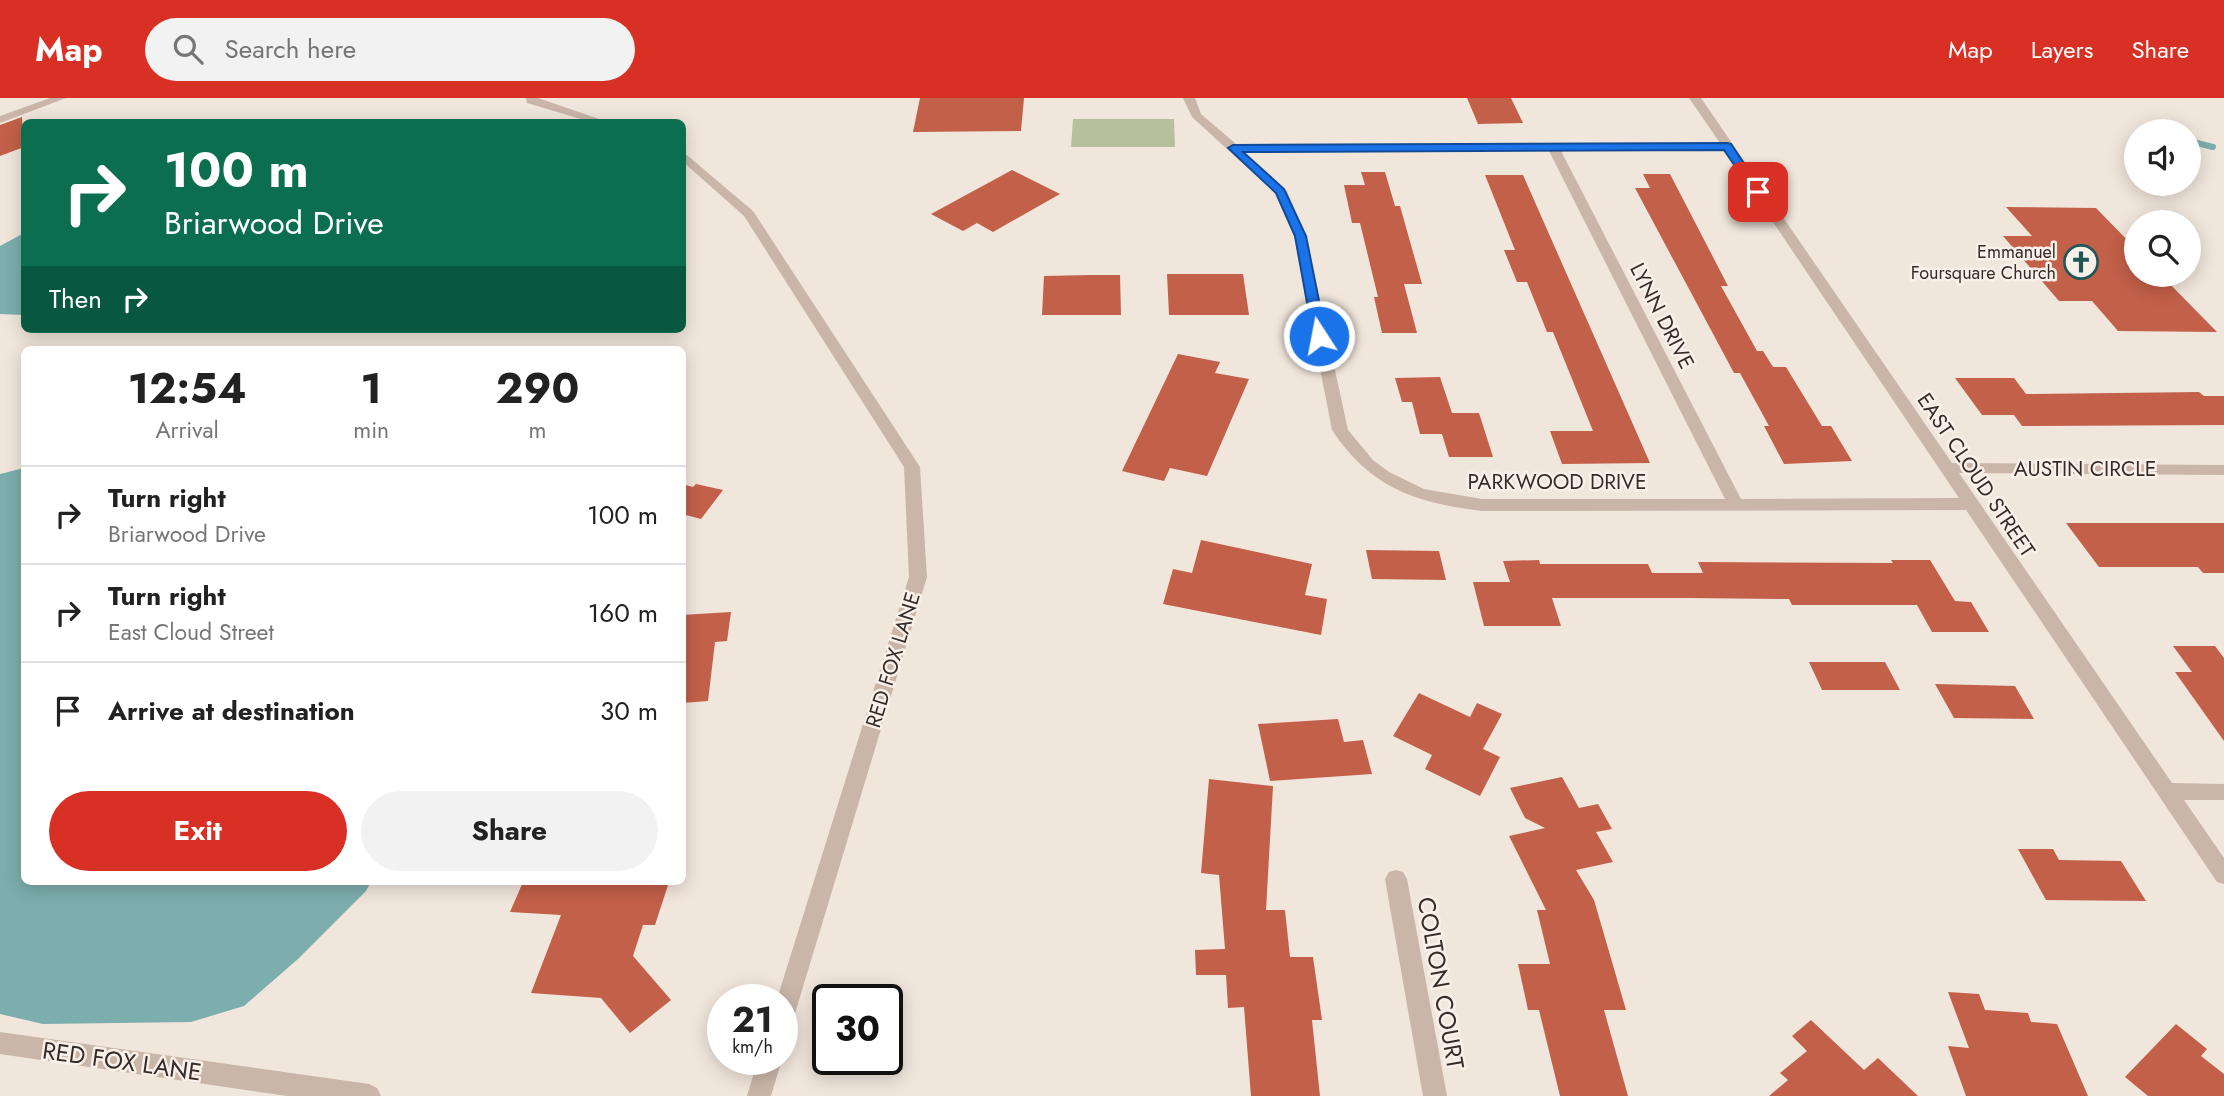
<!DOCTYPE html>
<html lang="en">
<head>
<meta charset="utf-8">
<style>
  body { margin:0; font-family:Jost,sans-serif; background:#f2f2f2; color:#222; height:100vh; display:flex; flex-direction:column; font-size:26px; white-space:nowrap }
  * { box-sizing:border-box; margin:0 }
  p { font-size:23px; color:#767676 }
  .icon { flex:none; width:38px; height:38px; fill:none; stroke:currentColor; stroke-width:2; stroke-linecap:round; stroke-linejoin:round }
  .map { position:relative; flex:1; overflow:hidden }
  .drawer { position:absolute; left:21px; top:248px; width:665px; height:539px; display:flex; flex-direction:column; background:#fff; border-radius:10px; box-shadow:0 4px 18px #0003 }
  .drawer>* { flex:none }
  .hud { position:absolute; left:21px; top:21px; width:665px; height:214px; border-radius:10px; box-shadow:0 4px 18px #0003; background:#0b6e4f; color:#fff; overflow:hidden }
  .controls { position:absolute; left:2124px; top:21px; display:grid; gap:14px }
  .controls a { display:grid; place-items:center; width:77px; height:77px; border-radius:50%; background:#fff; box-shadow:0 4px 18px #0003; font-size:35px }
  .speed { position:absolute; left:707px; top:886px; display:flex; gap:14px; font-size:35px; font-weight:700; text-align:center }
  .speed>* { display:grid; place-content:center; width:91px; height:91px; border-radius:50%; background:#fff; box-shadow:0 4px 18px #0003; line-height:1 }
  .speed small { font-size:18px; font-weight:400 }
  .speed .limit { border:4px solid #111; border-radius:10px; background:#fff; color:#111 }
  .pin { position:absolute; display:grid; place-items:center; width:60px; height:60px; color:#fff; margin:-30px; border-radius:14px; box-shadow:0 4px 10px #0006 }
  .me { position:absolute; width:77px; margin:-38px; rotate:349deg; stroke-linejoin:round; filter:drop-shadow(0 0 5px #0008) }
  .turn { display:flex; align-items:center; gap:24px; height:147px; padding:0 28px; font-size:32px }
  .turn .icon { width:91px; height:91px; stroke-width:2.5 }
  .turn b { display:block; font-size:49px; line-height:60px }
  .then { display:flex; align-items:center; height:66px; padding:0 28px; background:#0003; gap:14px; font-size:26px }
  .eta { display:flex; justify-content:space-evenly; align-items:center; height:119px; text-align:center }
  .eta b { font-size:42px; font-weight:700; line-height:49px }
  .primary-button { display:flex; gap:14px; margin-top:auto; padding:14px 28px }
  .primary-button a { flex:1; height:80px; border-radius:42px; background:#d93025; color:#fff; font-size:28px; font-weight:700; line-height:80px; text-align:center }
  .primary-button a+a { background:#f2f2f2; color:#222 }
  ul { padding:0; list-style:none }
  li { display:flex; align-items:center; gap:21px; height:98px; padding:0 28px; border-top:2px solid #e0e0e0 }
  li div { flex:1 }
  li b { display:block; font-size:26px }
  li em { font-style:normal }
  header { display:flex; align-items:center; gap:42px; box-sizing:border-box; height:98px; padding:0 35px; background:#d93025; color:#fff }
  header strong { font-size:33px }
  nav { display:flex; gap:38px; margin-inline-start:auto; font-size:24px }
  .search { width:490px; height:63px; background:#f2f2f2; display:flex; align-items:center; gap:18px; box-sizing:border-box; padding:0 24px; border-radius:38px; color:#767676; font-size:26px }
  .map>svg:first-child { display:block }
  .green { fill:#b6c09c }
  .water { fill:#7caead }
  .lines { fill:none; stroke-linecap:round; stroke-linejoin:round }
  .stream { stroke:#7caead; stroke-width:6 }
  .building { fill:#c36049 }
  .street { fill:#c9b6a8; fill-rule:evenodd }
  .route { fill:#1a73e8; stroke:#114b97; stroke-width:2 }
  .labels { text-anchor:middle; dominant-baseline:central; stroke-width:5; stroke-linejoin:round; paint-order:stroke }
  .far-poi-label { font-size:18px; fill:#362c28; stroke:#f9f1e9; text-anchor:end }
  .street-label { font-size:21px; fill:#362c28; stroke:#f9f1e9 }
  .near-street-label { font-size:24px; fill:#362c28; stroke:#f9f1e9 }
</style>
</head>
<body>
<header>
<strong>Map</strong>
<div class="search"><svg class="icon" aria-label="search" viewBox="0 0 24 24"><circle cx="10" cy="10" r="6"/><path d="M15 15l6 6"/></svg>Search here</div>
<nav><a>Map</a><a>Layers</a><a>Share</a></nav>
</header>
<div class="map">
<svg width="2224" height="998" viewBox="0 0 2224 998">
  <rect width="100%" height="100%" fill="#f1e6dc"/>
  <!-- green -->
  <path class="green" d="M1073,21H1174L1175,49H1071Z"/>
  <!-- water -->
  <path class="water" d="M24,135V217L0,216V148Z
    M24,370V784H371L366,793L298,861L244,908L191,924L43,926L0,916V376Z"/>
  <g class="lines">
    <!-- stream -->
    <path class="stream" d="M2189,43L2213,49"/>
  </g>
  <!-- building -->
  <path class="building" d="M920,0H1024L1021,33L913,34Z
    M1467,0H1511L1523,25L1478,26Z
    M22,19L24,49L0,58V27Z
    M1012,72L1060,96L993,134L977,125L963,133L931,116Z
    M1361,74H1385L1395,108H1400L1422,186H1404L1417,235H1382L1374,199H1378L1360,125H1352L1344,87H1365Z
    M1643,76H1670L1728,188H1721L1757,253H1763L1773,269H1786L1822,328H1831L1852,363L1784,366L1764,328H1769L1740,275H1734L1635,90H1650Z
    M1485,77H1523L1650,365L1562,366L1550,333H1593L1553,234H1547L1527,184H1517L1504,152H1515Z
    M2006,109L2096,110L2137,152V177H2161L2217,234L2118,233L2092,203H2059L2003,138H2032Z
    M1167,176H1243L1249,217H1169Z
    M1090,177H1120L1121,217H1042L1044,178Z
    M1178,256L1220,264L1215,275L1249,281L1207,378L1170,370L1164,383L1122,373Z
    M1440,279L1452,315H1479L1493,359H1449L1442,336H1420L1412,304H1402L1395,280Z
    M1955,280H2014L2026,296L2199,294L2204,298H2224V327L2022,328L2014,317H1982Z
    M682,386L693,389L696,386L723,392L701,421L682,416Z
    M2066,425H2224V475H2203L2198,469H2099Z
    M1201,442L1312,466L1305,497L1327,501L1321,537L1163,506L1173,471L1192,475Z
    M1366,452L1439,453L1446,482L1372,481Z
    M1539,462L1540,466H1648L1652,475H1703L1698,464L1893,465L1891,462H1930L1955,503L1971,504L1989,534H1932L1917,507H1792L1789,501L1688,500H1552L1561,528H1484L1473,484H1510L1503,463Z
    M731,514L727,543L715,544L708,603L682,605V517Z
    M2173,548H2215L2224,560V643L2175,574H2192Z
    M1809,564H1885L1900,592H1822Z
    M1935,586L2015,588L2034,621L1954,620Z
    M1419,595L1470,619L1477,605L1502,616L1483,651L1500,659L1480,698L1425,671L1432,657L1393,638Z
    M1338,621L1344,644L1363,642L1372,676L1270,683L1258,626Z
    M1562,679L1579,710L1598,706L1612,731L1596,734L1613,764L1576,772L1594,802L1626,912H1604L1628,998H1560L1539,912H1528L1518,866H1550L1537,812H1546L1509,738L1545,730L1525,720L1510,690Z
    M1209,681L1273,688L1266,812H1285L1290,859H1313L1322,922H1312L1320,998H1251L1244,909L1228,910L1226,877H1196L1195,852L1225,851L1219,777L1201,775Z
    M2018,751H2053L2059,762L2121,763L2146,803L2046,802Z
    M523,784H669L655,827H643L633,858L671,902L630,935L601,900L531,895L561,817L510,814Z
    M1948,894L1979,896L1985,912L2028,915L2031,924L2057,926L2088,998H1966L1948,948L1969,950Z
    M1811,922L1864,972L1878,960L1918,998H1769L1788,982L1780,975L1807,953L1792,938Z
    M2176,926L2207,951L2201,958L2224,976V998H2148L2125,979Z"/>
  <g class="lines">
    <!-- street -->
    <path class="street" d="M50,0H66L0,25V18Z
      M526,0H538L608,24H591L527,5Z
      M1183,0H1195L1201,16L1236,46L1720,45L1689,0H1701L1952,365L2224,367V377L1959,375L2172,685L2224,686V702H2184L2224,760V786L2217,784L1966,412L1482,413C1416,405 1370,390 1332,332L1294,138L1275,95L1192,19ZM1549,53L1725,401H1482L1424,391L1389,374L1373,362L1348,332L1306,138L1287,93L1244,54ZM1561,53H1725L1959,400L1741,401Z
      M682,53L753,113L920,369L927,479L793,922L790,930L782,933V901H777L909,479L904,369L744,118L682,63Z
      M1396,772L1403,774L1407,781L1447,998H1423L1385,781L1389,774Z
      M0,934L369,986L377,990L381,998H287L0,956Z
      M758,961H782L771,998H747Z"/>
  </g>
  <!-- route -->
  <path class="route" d="M1727,45L1731,46L1763,94L1762,96H1754L1724,52L1243,54L1284,91L1306,138L1326,238L1319,242L1313,238L1295,138L1276,95L1228,50L1233,47Z"/>
  <!-- icons -->
  <defs>
    <g id="church-ring" transform="scale(1.75)"><circle r="9.5" fill="#f9f1e9" stroke="#1f5657" stroke-width="1.5"/><path d="M-1.2-6h2.4v3.5h3.3v2.4h-3.3V6h-2.4V-.1h-3.3v-2.4h3.3Z" fill="#1f5657"/></g>
  </defs>
  <g fill-rule="evenodd">
    <use href="#church-ring" x="2081" y="164"/>
  </g>
  <g class="labels">
    <!-- far-poi labels -->
    <g class="far-poi-label">
      <text x="2056" y="154">Emmanuel<tspan x="2056" dy="21">Foursquare Church</tspan></text>
    </g>
    <!-- street labels -->
    <g class="street-label">
      <text transform="translate(1662 218) rotate(63)">LYNN DRIVE</text>
      <text x="2085" y="371">AUSTIN CIRCLE</text>
      <text transform="translate(1976 377) rotate(56)">EAST CLOUD STREET</text>
      <text x="1557" y="384">PARKWOOD DRIVE</text>
      <text transform="translate(893 562) rotate(-73)">RED FOX LANE</text>
    </g>
    <!-- near-street labels -->
    <g class="near-street-label">
      <text transform="translate(1441 885) rotate(80)">COLTON COURT</text>
      <text transform="translate(122 963) rotate(8)">RED FOX LANE</text>
    </g>
  </g>
</svg>
<div class="controls">
<a><svg class="icon" aria-label="sound" viewBox="0 0 24 24"><path d="M4 9h4l5-4v14l-5-4H4zM17 9q2 3 0 6"/></svg></a>
<a><svg class="icon" aria-label="search" viewBox="0 0 24 24"><circle cx="10" cy="10" r="6"/><path d="M15 15l6 6"/></svg></a>
</div>
<div class="speed"><div>21<small>km/h</small></div><div class="limit">30</div></div>
<div class="pin" style="left:1758px;top:94px;background:#d93025"><svg class="icon" aria-label="arrive" viewBox="0 0 24 24"><path d="M6 21V4h12l-3 4 3 4H6"/></svg></div>
<svg class="me" style="left:1319px;top:238px" viewBox="-20 -20 40 40"><circle r="17" fill="#1a73e8" stroke="#fff" stroke-width="3"/><path d="M0-11L8 9 0 5-8 9z" fill="#fff"/></svg>
<div class="hud">
<div class="turn"><svg class="icon" aria-label="right" viewBox="0 0 24 24"><path d="M7 20v-9h11M14 6l5 5-5 5"/></svg><div><b>100 m</b>Briarwood Drive</div></div>
<div class="then">Then<svg class="icon" aria-label="right" viewBox="0 0 24 24"><path d="M7 20v-9h11M14 6l5 5-5 5"/></svg></div>
</div>
<section class="drawer">
<div class="eta">
<div><b>12:54</b><p>Arrival</p></div>
<div><b>1</b><p>min</p></div>
<div><b>290</b><p>m</p></div>
</div>
<ul>
<li><svg class="icon" aria-label="right" viewBox="0 0 24 24"><path d="M7 20v-9h11M14 6l5 5-5 5"/></svg><div><b>Turn right</b><p>Briarwood Drive</p></div><em>100 m</em></li>
<li><svg class="icon" aria-label="right" viewBox="0 0 24 24"><path d="M7 20v-9h11M14 6l5 5-5 5"/></svg><div><b>Turn right</b><p>East Cloud Street</p></div><em>160 m</em></li>
<li><svg class="icon" aria-label="arrive" viewBox="0 0 24 24"><path d="M6 21V4h12l-3 4 3 4H6"/></svg><div><b>Arrive at destination</b></div><em>30 m</em></li>
</ul>
<div class="primary-button"><a>Exit</a><a>Share</a></div>
</section>
</div>
</body>
</html>
